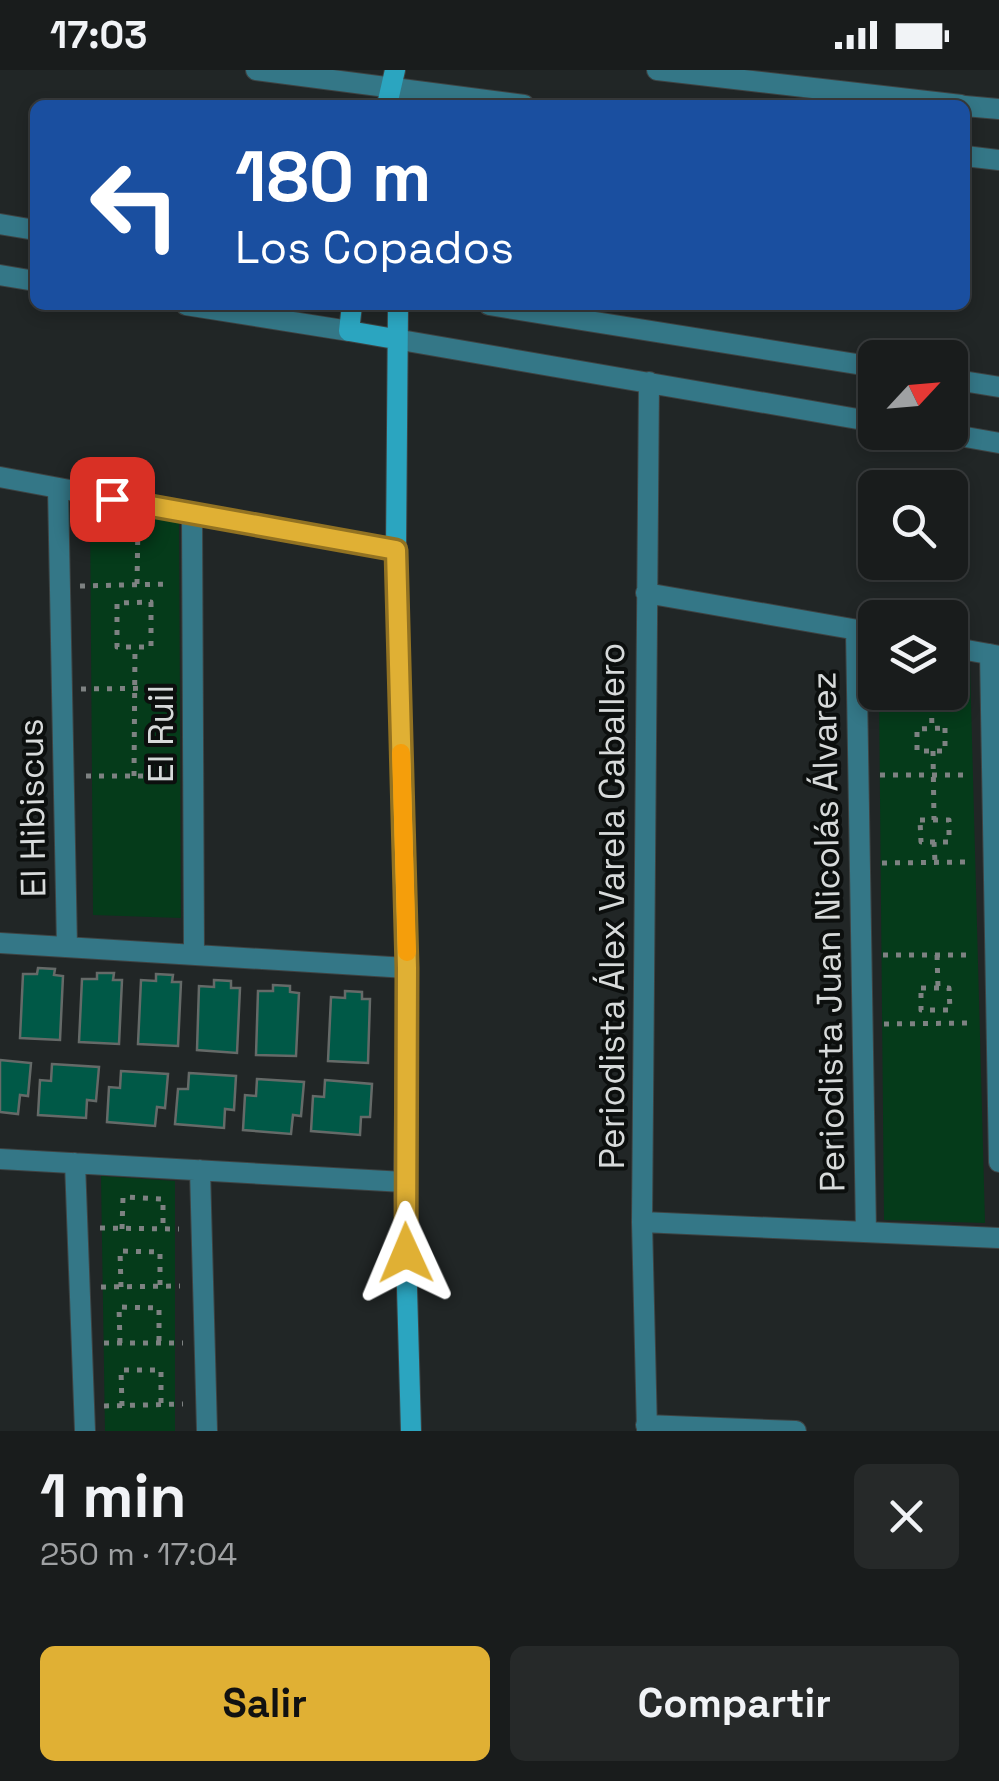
<!DOCTYPE html>
<html lang="es">
<head>
<meta charset="utf-8">
<style>
  body { margin:0; font-family:"Space Grotesk",sans-serif; background:#262929; color:#f1f3f6; height:100vh; display:flex; flex-direction:column; font-size:38px; white-space:nowrap }
  * { box-sizing:border-box; margin:0 }
  p { font-size:32px; color:#9fa1a3 }
  .icon { flex:none; width:55px; height:55px; fill:none; stroke:currentColor; stroke-width:2; stroke-linecap:round; stroke-linejoin:round }
  .map { position:relative; height:1361px; overflow:hidden }
  .details { display:flex; flex-direction:column; background:#191c1c; flex:1 }
  .details>* { flex:none }
  .hud { position:absolute; left:30px; top:30px; width:940px; height:210px; border-radius:15px; box-shadow:0 5px 15px #0003,0 0 0 2px #373a3b; background:#1a4fa0; color:#fff; overflow:hidden }
  .needle { width:65px; rotate:64deg }
  .controls { position:absolute; left:858px; top:270px; display:grid; gap:20px }
  .controls a { display:grid; place-items:center; width:110px; height:110px; border-radius:15px; background:#191c1c; box-shadow:0 5px 15px #0003,0 0 0 2px #373a3b; font-size:50px }
  .pin { position:absolute; display:grid; place-items:center; width:85px; height:85px; color:#fff; margin:-42px; border-radius:20px; box-shadow:0 5px 15px #0006 }
  .me { position:absolute; width:110px; margin:-55px; rotate:359deg; stroke-linejoin:round; filter:drop-shadow(0 0 8px #0008) }
  .turn { display:flex; align-items:center; gap:35px; height:210px; padding:0 40px; font-size:45px }
  .turn .icon { width:130px; height:130px; stroke-width:2.5 }
  .turn b { display:block; font-size:70px; line-height:85px }
  .round { display:grid; place-items:center; flex:none; width:105px; height:105px; border-radius:15px; background:#262929 }
  .summary { display:flex; align-items:center; justify-content:space-between; height:170px; padding:0 40px }
  h1 { font-size:60px; font-weight:700; line-height:75px }
  .button { display:flex; gap:20px; margin-top:auto; padding:20px 40px }
  .button a { flex:1; height:115px; border-radius:15px; background:#e0b034; color:#111; font-size:40px; font-weight:700; line-height:115px; text-align:center }
  .button a+a { background:#262929; color:#f1f3f6 }
  .status { display:flex; justify-content:space-between; align-items:center; height:70px; padding:0 50px; background:#191c1c; direction:ltr }
  .status svg { height:28px; fill:currentColor }
  .map>svg:first-child { display:block }
  .green { fill:#053b1a }
  .building { fill:#005947; stroke:#656a68; stroke-width:2.5 }
  .lines { fill:none; stroke-linecap:round; stroke-linejoin:round }
  .street-casing { stroke:#3e4343; stroke-width:22 }
  .secondary-casing { stroke:#3e4343; stroke-width:22 }
  .path { stroke:#7e8282; stroke-width:5; stroke-dasharray:5 8; stroke-linecap:butt }
  .street { stroke:#347787; stroke-width:20 }
  .secondary { stroke:#2ba5c0; stroke-width:20 }
  .route-casing { stroke:#927222; stroke-width:25 }
  .route { stroke:#e0b034; stroke-width:18 }
  .slow { stroke:#f59e0b; stroke-width:18 }
  .labels { text-anchor:middle; dominant-baseline:central; stroke-width:8; stroke-linejoin:round; paint-order:stroke }
  .street-label { font-size:35px; fill:#d7dada; stroke:#0c0f0e }
</style>
</head>
<body>
<div class="status"><b>17:03</b><svg viewBox="0 0 49 12"><path d="M0 12V9h3v3zM5 12V6h3v6zM10 12V3h3v9zM15 12V0h3v12zM26 1h20v11H26zM47 4h2v5h-2z"/></svg></div>
<div class="map">
<svg width="999" height="1361" viewBox="0 0 999 1361">
  <rect width="100%" height="100%" fill="#212626"/>
  <!-- green -->
  <path class="green" d="M90,436L179,450L181,848L93,845Z
    M950,591L970,596L985,1153L884,1150L879,623L950,622Z
    M101,1106L175,1111V1361H105Z"/>
  <!-- building -->
  <path class="building" d="M38,898L55,899L54,905L63,906L60,970L20,968L23,904H37Z
    M97,903H114L113,910H122L119,974L79,972L82,909H97Z
    M156,904L173,905L172,912H181L178,976L138,974L141,910L156,911Z
    M214,910L231,911V918H240L237,983L197,980L199,916L214,917Z
    M273,915L290,916V922L299,923L296,986L256,985L258,921H273Z
    M345,921L362,922V929H370L368,993L328,991L331,927L345,928Z
    M0,990L31,993L28,1026L20,1025L18,1044L0,1042Z
    M52,994L99,997L96,1031L87,1030L86,1048L38,1045L40,1010L51,1011Z
    M121,1001L168,1004L165,1038L157,1037L155,1056L107,1052L109,1017L120,1018Z
    M189,1003L236,1006L234,1040L225,1039L224,1058L175,1054L178,1019H188Z
    M257,1009L304,1012L301,1046L293,1045L291,1064L243,1060L245,1025L256,1026Z
    M325,1010L372,1014L370,1047H361L360,1065L311,1061L313,1026L324,1027Z"/>
  <g class="lines">
    <!-- street casing -->
    <g class="street-casing">
      <path id="street" d="M256,0L524,35
        M657,0L961,35
        M965,36L999,39
        M965,86L999,90
        M0,154L35,160
        M0,205L35,211
        M186,235L349,261
        M489,235L875,297
        M395,269L875,352
        M950,309L999,317
        M937,362L999,373
        M0,407L396,481
        M58,418L67,877
        M192,444L194,884
        M646,523L875,563
        M856,560L866,1162
        M950,577L999,586
        M990,584L999,1092
        M0,873L407,898
        M0,1089L404,1112
        M75,1093L85,1361
        M200,1100L207,1361
        M642,1152L999,1168
        M646,1355L796,1361
        M647,1361L642,1152L649,312"/>
    </g>
    <!-- secondary casing -->
    <g class="secondary-casing">
      <path id="secondary" d="M387,35L395,0
        M352,235L349,261L395,269
        M398,235L396,481L407,898L404,1112L411,1361"/>
    </g>
    <!-- path -->
    <path class="path" d="M137,514L138,452
      M80,516L169,514
      M151,532V577H117V533Z
      M950,617L960,618
      M81,619L170,618
      M931,622L932,659
      M945,658V681H917V659Z
      M933,681L934,750
      M880,705H969
      M86,706H170
      M134,706L135,577
      M920,750H949V772H921Z
      M934,772L935,792
      M882,793L971,792
      M883,885H972
      M937,885L938,917
      M921,918H949L950,940H921Z
      M884,954L973,953
      M100,1158L179,1159
      M122,1159L123,1127L163,1129V1159
      M101,1217L180,1216
      M121,1217L120,1181L160,1182V1216
      M104,1273H183
      M120,1273L119,1237L159,1238V1273
      M104,1336L183,1334
      M122,1336L121,1300H161V1334"/>
    <!-- street -->
    <use href="#street" class="street"/>
    <!-- secondary -->
    <use href="#secondary" class="secondary"/>
  </g>
  <g class="lines">
    <!-- route casing -->
    <g class="route-casing">
      <path id="route" d="M112,429L396,480L407,898L406,1183"/>
    </g>
    <!-- route -->
    <use href="#route" class="route"/>
    <!-- slow -->
    <path class="slow" d="M401,683L407,882"/>
  </g>
  <g class="labels">
    <!-- street labels -->
    <g class="street-label">
      <text transform="translate(161 664) rotate(-90)">El Ruil</text>
      <text transform="translate(32 738) rotate(-91)">El Hibiscus</text>
      <text transform="translate(612 836) rotate(-90)">Periodista Álex Varela Caballero</text>
      <text transform="translate(828 862) rotate(-91)">Periodista Juan Nicolás Álvarez</text>
    </g>
  </g>
</svg>
<div class="controls">
<a><svg class="needle" viewBox="-14 -14 28 28"><path d="M0-13l5 13h-10z" fill="#e53935"/><path d="M0 13l5-13h-10z" fill="#9fa1a3"/></svg></a>
<a><svg class="icon" aria-label="search" viewBox="0 0 24 24"><circle cx="10" cy="10" r="6"/><path d="M15 15l6 6"/></svg></a>
<a><svg class="icon" aria-label="layers" viewBox="0 0 24 24"><path d="M12 4l9 5-9 5-9-5zM3 14l9 5 9-5"/></svg></a>
</div>
<div class="pin" style="left:112px;top:429px;background:#d93025"><svg class="icon" aria-label="arrive" viewBox="0 0 24 24"><path d="M6 21V4h12l-3 4 3 4H6"/></svg></div>
<svg class="me" style="left:406px;top:1183px" viewBox="-20 -20 40 40"><path d="M0-17L14 15 0 8-14 15z" fill="#e0b034" stroke="#fff" stroke-width="4"/></svg>
<div class="hud">
<div class="turn"><svg class="icon" aria-label="left" viewBox="0 0 24 24"><path d="M17 20v-9H6M10 6l-5 5 5 5"/></svg><div><b>180 m</b>Los Copados</div></div>
</div>
</div>
<section class="details">
<div class="summary"><div><h1>1 min</h1><p>250 m · 17:04</p></div><a class="round"><svg class="icon" aria-label="close" viewBox="0 0 24 24"><path d="M6 6l12 12M18 6L6 18"/></svg></a></div>
<div class="button"><a>Salir</a><a>Compartir</a></div>
</section>
</body>
</html>
